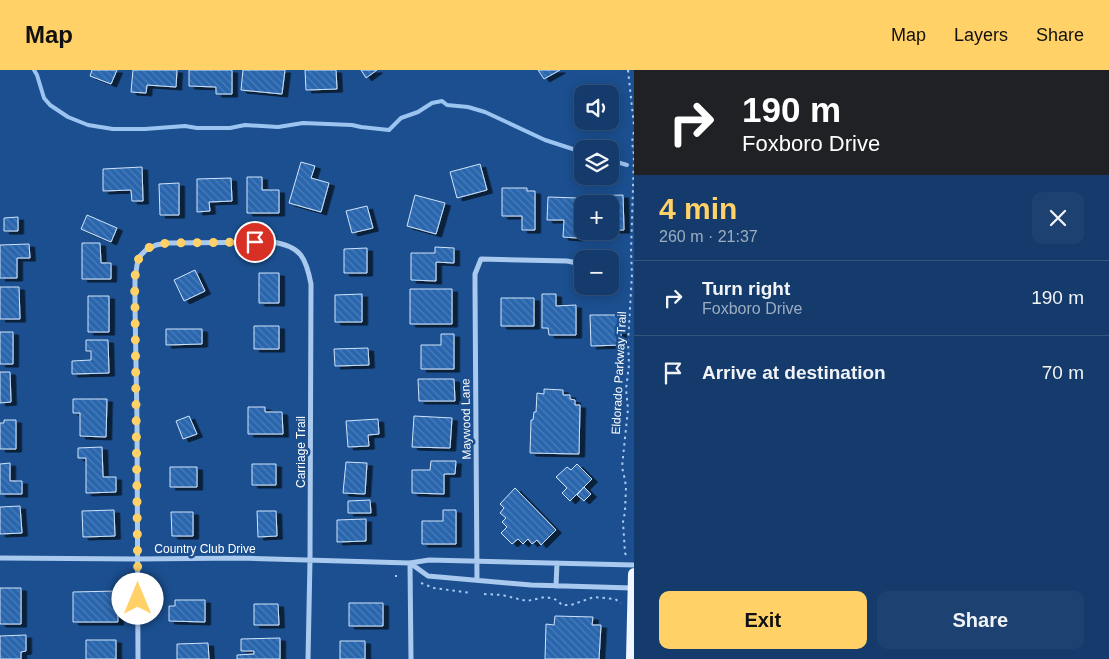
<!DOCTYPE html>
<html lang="en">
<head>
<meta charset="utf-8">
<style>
  body { margin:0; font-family:Helvetica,sans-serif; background:#1d4271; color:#f1f3f6; height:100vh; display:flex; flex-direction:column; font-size:19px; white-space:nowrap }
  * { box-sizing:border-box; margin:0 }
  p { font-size:16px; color:#9dadc1 }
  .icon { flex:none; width:28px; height:28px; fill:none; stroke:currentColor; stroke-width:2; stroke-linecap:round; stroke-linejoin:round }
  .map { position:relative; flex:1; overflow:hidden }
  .drawer { display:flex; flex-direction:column; background:#143b6b; width:475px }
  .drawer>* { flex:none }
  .hud { background:#202124; color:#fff; overflow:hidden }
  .controls { position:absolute; left:574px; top:15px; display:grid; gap:10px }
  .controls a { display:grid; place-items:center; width:45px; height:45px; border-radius:10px; background:#143b6b; box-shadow:0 2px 12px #0003,0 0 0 1px #33557e; font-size:25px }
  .pin { position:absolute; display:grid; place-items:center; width:42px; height:42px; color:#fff; margin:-21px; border:2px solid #fff; border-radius:50%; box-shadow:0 1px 5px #0007 }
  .me { position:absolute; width:55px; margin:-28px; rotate:0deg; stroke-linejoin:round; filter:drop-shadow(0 0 4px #0008) }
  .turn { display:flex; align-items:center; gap:18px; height:105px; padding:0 25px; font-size:22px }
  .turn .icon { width:65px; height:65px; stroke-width:2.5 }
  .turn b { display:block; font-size:35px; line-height:42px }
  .round { display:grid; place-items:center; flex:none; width:52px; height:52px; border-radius:10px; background:#1d4271 }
  .overview { display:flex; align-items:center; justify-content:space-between; height:85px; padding:0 25px }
  h1 { font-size:30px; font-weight:600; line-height:38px; color:#ffd166 }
  .cta { display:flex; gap:10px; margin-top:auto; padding:10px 25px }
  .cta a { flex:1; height:58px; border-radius:10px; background:#ffd166; color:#111; font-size:20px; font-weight:600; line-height:58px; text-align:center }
  .cta a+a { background:#1d4271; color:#f1f3f6 }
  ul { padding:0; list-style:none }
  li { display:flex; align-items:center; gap:15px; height:75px; padding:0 25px; border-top:1px solid #33557e }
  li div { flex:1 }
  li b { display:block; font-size:19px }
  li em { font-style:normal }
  header { display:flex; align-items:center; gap:30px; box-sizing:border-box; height:70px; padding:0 25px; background:#ffd166; color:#111 }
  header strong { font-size:24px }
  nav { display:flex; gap:28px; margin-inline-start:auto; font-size:18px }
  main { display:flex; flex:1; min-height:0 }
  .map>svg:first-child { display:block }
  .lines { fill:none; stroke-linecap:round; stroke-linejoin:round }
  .stream { stroke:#9cc4f0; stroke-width:4 }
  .building { fill:url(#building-back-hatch); stroke:#cfe3fa; filter:url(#shadow) }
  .path { stroke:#a9c9ee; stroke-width:2; stroke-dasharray:2.5 4; stroke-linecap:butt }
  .minor { stroke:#a9c9ee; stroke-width:5 }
  .primary { stroke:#f0f6ff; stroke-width:12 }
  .route { stroke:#ffd166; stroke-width:9; stroke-dasharray:0 16.2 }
  .labels { text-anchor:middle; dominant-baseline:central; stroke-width:5; stroke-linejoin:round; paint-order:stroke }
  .street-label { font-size:12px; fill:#fff; stroke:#1b4f8f }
</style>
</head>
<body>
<header>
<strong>Map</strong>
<nav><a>Map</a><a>Layers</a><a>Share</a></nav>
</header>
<main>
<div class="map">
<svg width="634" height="589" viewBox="0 0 634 589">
  <defs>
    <pattern id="building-back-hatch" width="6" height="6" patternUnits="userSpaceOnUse" patternTransform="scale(1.25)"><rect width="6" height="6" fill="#2a66ad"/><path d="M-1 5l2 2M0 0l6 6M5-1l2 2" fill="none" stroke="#4a7db9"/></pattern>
    <filter id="shadow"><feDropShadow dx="5.5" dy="3" stdDeviation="0" flood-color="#0009"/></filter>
  </defs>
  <rect width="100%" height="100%" fill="#1b4f8f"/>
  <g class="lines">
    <!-- stream -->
    <path class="stream" d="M34,0L37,5L44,28L50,35L68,47L88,55L113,59H145L185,56L197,58H230L245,55L278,57L303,53L352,55L361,57L389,60L401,48L418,42L432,33L442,31L447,35L468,37L485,42L545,70L582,82
      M610,90L627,95"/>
  </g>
  <!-- building -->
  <path class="building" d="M92,0H117L111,14L90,6Z
    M133,0H177L176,17L147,15L146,23L131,22Z
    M189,0H232V24H216V17L189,16Z
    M243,0H285L282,24L241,20Z
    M305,0H336L337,19L306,20Z
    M361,0H377L366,8Z
    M538,0H560L544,9Z
    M301,92L315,96L311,108L329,113L321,142L289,133Z
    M480,94L487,120L457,128L450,102Z
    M142,97L143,131H132L131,120L103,121V99Z
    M247,107H262V120H279V143H247Z
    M231,108L232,131L209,132L210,141L197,142V109Z
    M179,113V145H160L159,114Z
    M502,118H527V121H535V160H522V146H502Z
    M415,125L445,133L436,164L407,156Z
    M623,125L624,160H610V134H587V126Z
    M548,127L579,128L577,168L563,167L564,150H547Z
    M367,136L373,158L352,163L346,141Z
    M87,145L117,158L111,172L81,159Z
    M18,147V161H4V148Z
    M82,173H100L101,193H111V209H82Z
    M29,174L30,188H17V208H0V175Z
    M435,177L454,178V193L436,192V211L411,210V183H435Z
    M367,178V203H344V179Z
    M195,200L205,221L184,231L174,210Z
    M259,203H279V233H259Z
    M0,217H19L20,249H0Z
    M410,219H452V254H410Z
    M362,224V252H335V225Z
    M542,224H556V236L576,235V265H549L548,258H542Z
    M88,226H109V262H88Z
    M501,228H534V256H501Z
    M590,245H621V275L591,276Z
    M254,256H279V279H254Z
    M166,259H202V274L166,275Z
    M0,262H13V294H0Z
    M441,264H454V299H421V275H441Z
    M86,270H108L109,303L72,304V291L91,290V281H86Z
    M368,278L369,295L335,296L334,279Z
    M0,302H10L11,332L0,333Z
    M418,309H454L455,331H419Z
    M544,319L563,320V325H570V329L575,330V335H580L579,384L530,383L531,350H533L534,342H536L537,323L544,324Z
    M73,329H107L106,367L80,366V343H73Z
    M248,337H265V342H282L283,364H248Z
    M189,346L197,364L183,369L176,351Z
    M414,346L452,348L450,378L412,377Z
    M378,349L379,364L368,365L369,376L348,377L346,351Z
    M4,350H16V379H0V353H4Z
    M102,377L103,407H116V422L86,423V388H78V378Z
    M431,391H456L455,404H444V424L412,423V400H430Z
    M346,392L367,393L365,424L343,423Z
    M10,393V411H22V424H0V394Z
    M252,394H276V415H252Z
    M577,394L592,409L570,431L562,423L567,418L556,407L567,397L571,400Z
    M170,397H197V417H170Z
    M584,417L591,424L584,431L577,425Z
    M515,418L556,460L541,475L537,470L532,474L528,469L523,474L518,469L512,474L501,463L507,457L502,452L506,448L500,443L504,438L500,434Z
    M370,430L371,443H348V431Z
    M20,436L22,463L0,464V437Z
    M114,440L115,466L83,467L82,441Z
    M443,440H456V474H422V451H443Z
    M257,441H276L277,466L258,467Z
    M171,442H193V466H172Z
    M366,449V471L337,472V450Z
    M0,518H21V554H0Z
    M117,521L118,552H73V522Z
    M175,530H205V552L169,551V536H175Z
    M349,533H383V556H349Z
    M254,534H278L279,555H254Z
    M555,546L593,547L592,555H601L599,589H545L546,554L554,555Z
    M26,565V581L21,582V589H0V566Z
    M280,568V589H237V585L254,584V581H241V569Z
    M86,570H116V589H86Z
    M340,571H365V589H340Z
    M208,573L209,589H177V574Z"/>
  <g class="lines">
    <!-- path -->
    <path class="path" d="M628,0L634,56
      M626,485L625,483L623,452L625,442L626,417L625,410L622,397L628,339L626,319L629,295L628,272L632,204L631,182L634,85L632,72L634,61
      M395,506H397
      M421,513L434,518L471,523
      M484,524L502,525L527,531L545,527L550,528L557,530L562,535H571L594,527L615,529L621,533"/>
    <!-- minor -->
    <path class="minor" d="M0,488L137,489L241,488L410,493L429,490L634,495
      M410,493L428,506L531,515L632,518
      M410,493L411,589
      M477,510L475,218V204L481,189L567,191L582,194
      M556,516L557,493
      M138,589L137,351L135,237V209L137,195L139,187L146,180L156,175L168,173L272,172C301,176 306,188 311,214L310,490L308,589"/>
    <!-- primary -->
    <path class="primary" d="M632,589L634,504"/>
  </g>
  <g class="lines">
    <!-- route -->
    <path class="route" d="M138,529L135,237C135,221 132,190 145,180C152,175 160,174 168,173L255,172"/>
  </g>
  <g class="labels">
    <!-- street labels -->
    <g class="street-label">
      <text transform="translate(619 303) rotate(-87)">Eldorado Parkway Trail</text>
      <text transform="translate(466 349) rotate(-91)">Maywood Lane</text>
      <text transform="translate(301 382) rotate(-90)">Carriage Trail</text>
      <text x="205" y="479">Country Club Drive</text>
    </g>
  </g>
</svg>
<div class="controls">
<a><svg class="icon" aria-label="sound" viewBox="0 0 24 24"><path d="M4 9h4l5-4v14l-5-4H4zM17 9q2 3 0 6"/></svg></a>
<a><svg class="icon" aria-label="layers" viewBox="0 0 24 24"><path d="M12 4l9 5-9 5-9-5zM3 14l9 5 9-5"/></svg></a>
<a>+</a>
<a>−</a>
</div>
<div class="pin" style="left:255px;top:172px;background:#d93025"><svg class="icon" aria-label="arrive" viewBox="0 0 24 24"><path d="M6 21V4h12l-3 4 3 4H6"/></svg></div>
<svg class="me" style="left:138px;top:529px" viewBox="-20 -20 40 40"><circle r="19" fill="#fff"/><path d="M0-13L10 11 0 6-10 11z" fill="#ffd166"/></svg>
</div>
<section class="drawer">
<div class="hud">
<div class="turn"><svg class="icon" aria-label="right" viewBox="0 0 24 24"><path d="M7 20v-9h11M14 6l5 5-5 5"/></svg><div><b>190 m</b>Foxboro Drive</div></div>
</div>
<div class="overview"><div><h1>4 min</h1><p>260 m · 21:37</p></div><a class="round"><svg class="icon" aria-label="close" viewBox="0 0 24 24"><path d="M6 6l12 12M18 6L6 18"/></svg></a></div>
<ul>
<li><svg class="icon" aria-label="right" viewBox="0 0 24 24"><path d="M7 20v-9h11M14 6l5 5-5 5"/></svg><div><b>Turn right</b><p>Foxboro Drive</p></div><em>190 m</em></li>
<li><svg class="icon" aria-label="arrive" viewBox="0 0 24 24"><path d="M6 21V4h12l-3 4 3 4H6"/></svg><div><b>Arrive at destination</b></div><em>70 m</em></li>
</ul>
<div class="cta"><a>Exit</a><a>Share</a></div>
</section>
</main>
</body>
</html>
